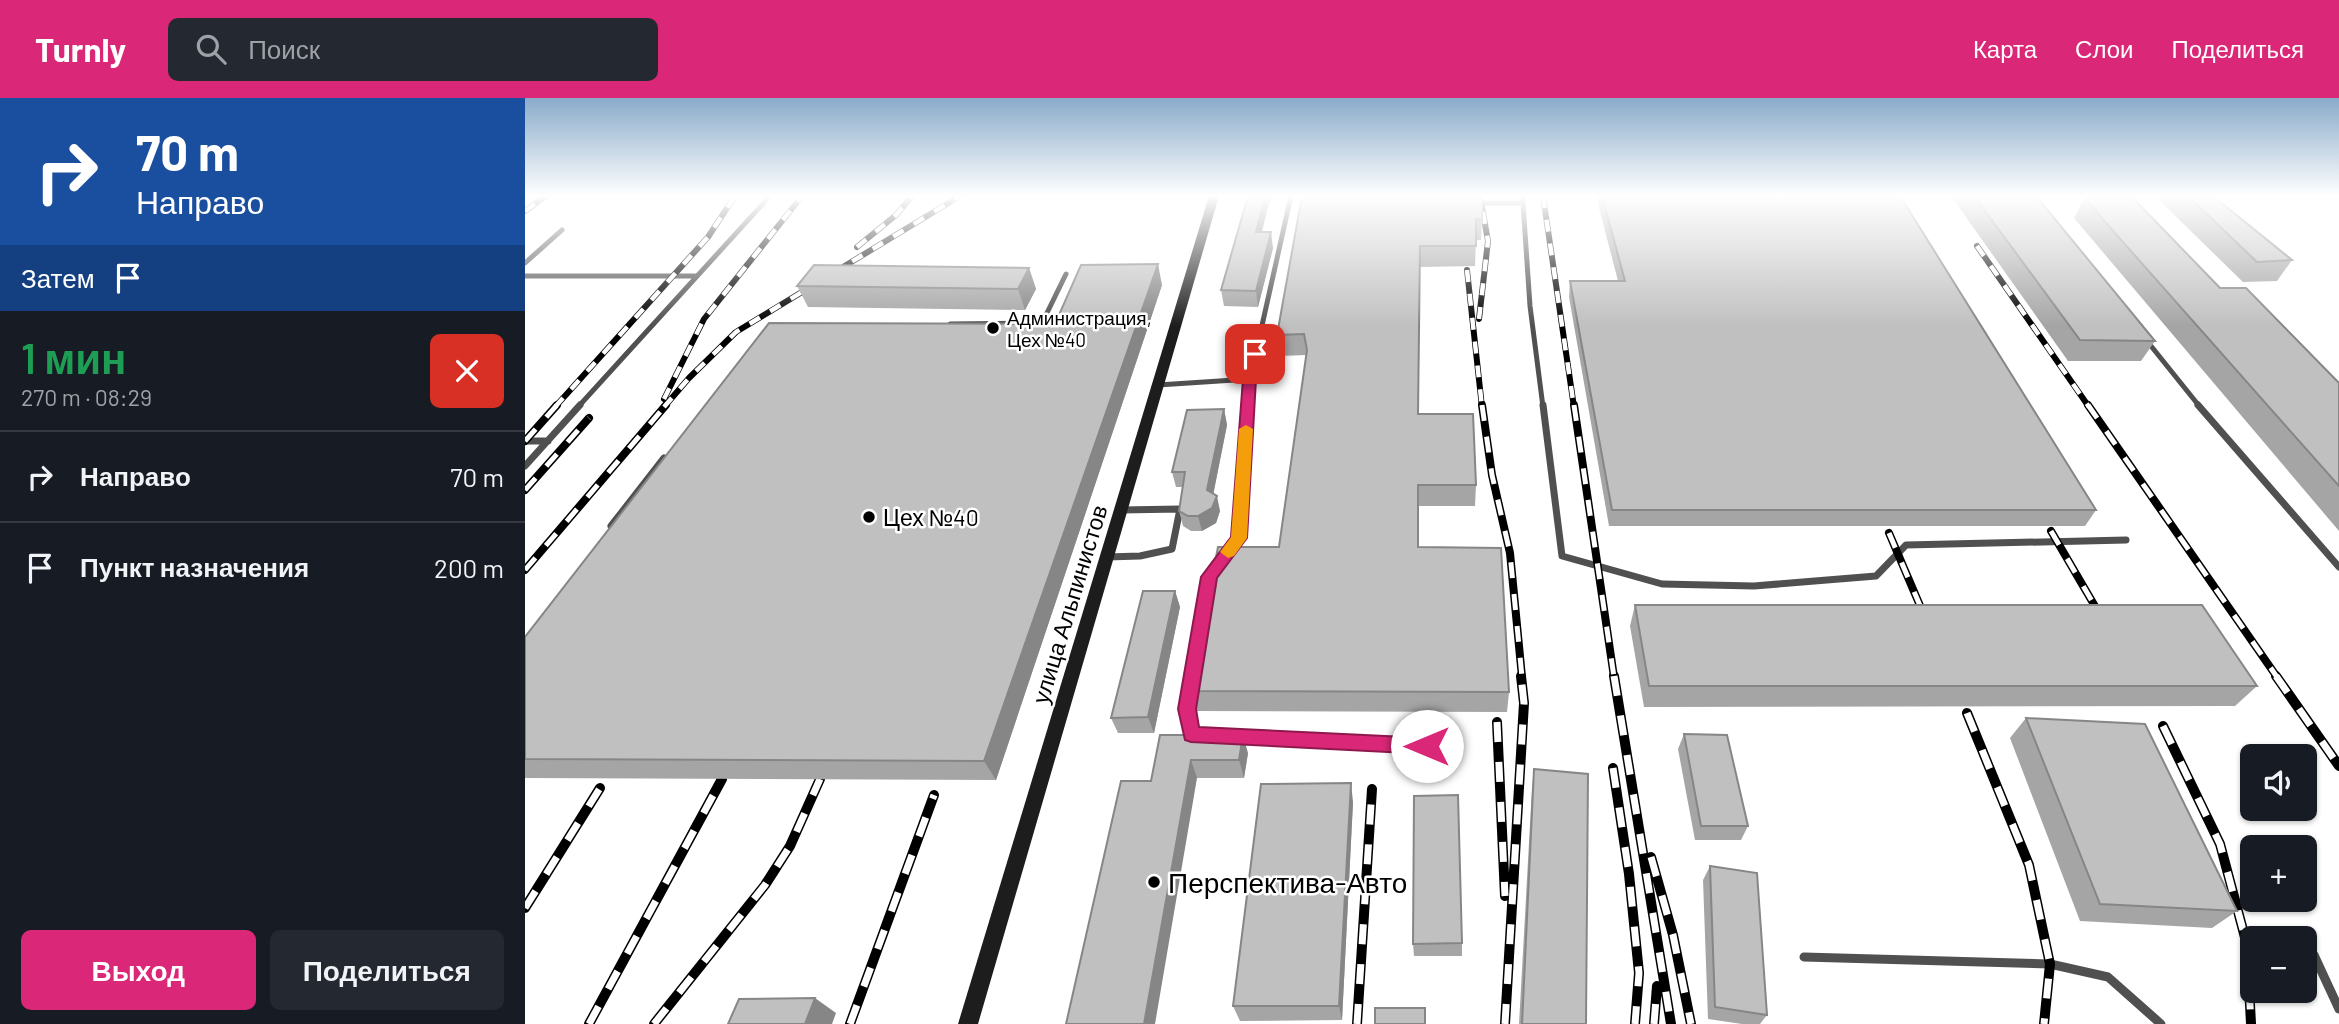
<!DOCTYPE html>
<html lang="ru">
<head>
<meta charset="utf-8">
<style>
  body { margin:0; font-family:Barlow,sans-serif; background:#242831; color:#f1f3f6; height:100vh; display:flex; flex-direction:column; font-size:26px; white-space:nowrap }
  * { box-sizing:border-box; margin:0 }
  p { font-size:23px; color:#9ea1a6 }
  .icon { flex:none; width:38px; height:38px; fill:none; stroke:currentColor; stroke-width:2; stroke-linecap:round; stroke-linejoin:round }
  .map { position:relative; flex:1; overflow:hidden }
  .drawer { display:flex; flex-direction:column; background:#171b24; width:525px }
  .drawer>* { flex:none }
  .banner { background:#1a4fa0; color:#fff; overflow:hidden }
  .controls { position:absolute; left:1715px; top:646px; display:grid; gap:14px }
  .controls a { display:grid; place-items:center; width:77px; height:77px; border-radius:10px; background:#171b24; box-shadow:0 2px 5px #0004; font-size:35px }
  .pin { position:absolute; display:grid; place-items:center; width:60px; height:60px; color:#fff; margin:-30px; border-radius:14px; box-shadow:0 4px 10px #0006 }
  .me { position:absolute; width:77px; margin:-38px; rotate:270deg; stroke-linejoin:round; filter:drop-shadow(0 0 5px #0008) }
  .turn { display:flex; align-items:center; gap:24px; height:147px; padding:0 21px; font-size:32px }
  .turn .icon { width:91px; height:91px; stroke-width:2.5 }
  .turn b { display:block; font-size:49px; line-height:60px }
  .then { display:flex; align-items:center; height:66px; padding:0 21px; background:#0003; gap:14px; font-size:26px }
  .round { display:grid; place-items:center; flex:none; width:74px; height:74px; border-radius:10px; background:#242831 }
  .overview { display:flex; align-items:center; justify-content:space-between; height:119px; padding:0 21px }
  h1 { font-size:42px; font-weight:600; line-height:52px; color:#1e9e55 }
  .cta { display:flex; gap:14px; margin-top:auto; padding:14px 21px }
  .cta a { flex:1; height:80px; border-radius:10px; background:#db2777; color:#fff; font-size:28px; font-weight:600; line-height:80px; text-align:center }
  .cta a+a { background:#242831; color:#f1f3f6 }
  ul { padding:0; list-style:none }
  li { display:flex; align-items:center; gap:21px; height:91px; padding:0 21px; border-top:2px solid #363941 }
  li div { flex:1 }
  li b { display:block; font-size:26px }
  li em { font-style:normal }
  header { display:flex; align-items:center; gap:42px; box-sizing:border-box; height:98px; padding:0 35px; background:#db2777; color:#fff }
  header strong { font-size:33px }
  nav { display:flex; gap:38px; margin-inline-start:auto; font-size:24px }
  .search { width:490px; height:63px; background:#242831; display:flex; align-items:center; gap:18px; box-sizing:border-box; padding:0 24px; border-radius:10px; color:#9ea1a6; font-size:26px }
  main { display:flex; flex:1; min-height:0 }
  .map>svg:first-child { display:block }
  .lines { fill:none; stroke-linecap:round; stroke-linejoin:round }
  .lane-far2 { stroke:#505050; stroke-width:5 }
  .lane-far1 { stroke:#505050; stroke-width:7 }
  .lane { stroke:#505050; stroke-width:9 }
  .secondary { fill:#1d1d1d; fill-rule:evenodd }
  .rail-far2-casing { stroke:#000; stroke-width:6 }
  .rail-far1-casing { stroke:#000; stroke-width:8 }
  .rail-casing { stroke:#000; stroke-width:10 }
  .rail-far2 { stroke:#fff; stroke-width:4.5; stroke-dasharray:12; stroke-linecap:butt }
  .rail-far1 { stroke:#fff; stroke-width:5; stroke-dasharray:16; stroke-linecap:butt }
  .rail { stroke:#fff; stroke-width:7; stroke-dasharray:20; stroke-linecap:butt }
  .wall { fill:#a5a5a5 }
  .shaded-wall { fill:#868686 }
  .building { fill:#c0c0c0; stroke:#868686; stroke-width:2 }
  .route { fill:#db2777; stroke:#8e194d; stroke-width:2 }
  .slow { fill:#f59e0b }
  .poi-dot { fill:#000; stroke:#fff; stroke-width:2.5 }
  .labels { text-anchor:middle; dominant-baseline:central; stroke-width:5; stroke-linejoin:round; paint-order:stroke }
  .far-poi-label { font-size:19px; fill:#000; stroke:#fff; text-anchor:start }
  .poi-label { font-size:23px; fill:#000; stroke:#fff; text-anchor:start }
  .street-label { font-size:23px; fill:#000; stroke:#fff }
  .near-poi-label { font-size:28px; fill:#000; stroke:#fff; text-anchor:start }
</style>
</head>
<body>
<header>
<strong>Turnly</strong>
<div class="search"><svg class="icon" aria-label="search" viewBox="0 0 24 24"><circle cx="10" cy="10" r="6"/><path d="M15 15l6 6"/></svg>Поиск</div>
<nav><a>Карта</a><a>Слои</a><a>Поделиться</a></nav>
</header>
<main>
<section class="drawer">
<div class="banner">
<div class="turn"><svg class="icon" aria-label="right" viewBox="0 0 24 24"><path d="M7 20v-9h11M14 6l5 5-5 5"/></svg><div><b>70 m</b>Направо</div></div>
<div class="then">Затем<svg class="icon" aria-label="arrive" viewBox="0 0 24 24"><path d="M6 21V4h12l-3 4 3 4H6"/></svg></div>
</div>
<div class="overview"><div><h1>1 мин</h1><p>270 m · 08:29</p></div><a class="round" style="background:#d93025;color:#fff"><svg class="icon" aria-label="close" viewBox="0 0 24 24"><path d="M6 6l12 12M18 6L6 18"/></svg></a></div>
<ul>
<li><svg class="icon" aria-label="right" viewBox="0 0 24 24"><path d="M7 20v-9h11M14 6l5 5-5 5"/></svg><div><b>Направо</b></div><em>70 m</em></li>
<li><svg class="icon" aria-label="arrive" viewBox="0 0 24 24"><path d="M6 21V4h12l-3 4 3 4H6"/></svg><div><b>Пункт назначения</b></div><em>200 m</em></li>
</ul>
<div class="cta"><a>Выход</a><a>Поделиться</a></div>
</section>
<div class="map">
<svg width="1814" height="926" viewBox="0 0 1814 926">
  <rect width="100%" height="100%" fill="#fff"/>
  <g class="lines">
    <!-- lane-far2 -->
    <path class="lane-far2" d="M950,105H998V98
      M998,105L1005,208L1018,309
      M0,165L37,132
      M0,178H171
      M425,226L509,225L520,219L541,176
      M1622,243L1675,309
      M633,287L725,281L766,98
      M53,309L245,98
      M723,309L725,281"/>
    <!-- lane-far1 -->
    <path class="lane-far1" d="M1018,307L1037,458L1137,486L1229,488L1351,478L1381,447L1601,442
      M1673,307L1814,469
      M0,343H23
      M0,368L55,307
      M86,428L139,360
      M703,455L714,440L723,307
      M582,459L615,458L647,451L655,411L596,412
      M667,579L684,479L693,467"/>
    <!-- lane -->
    <path class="lane" d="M668,578L662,611L666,636L682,637
      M712,639L902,648
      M1789,857L1814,911
      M1279,859L1525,866L1583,879L1636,926"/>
    <!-- secondary -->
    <path class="secondary" d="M684,98H694L453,926H433Z"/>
    <!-- rail-far2 casing -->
    <g class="rail-far2-casing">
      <path id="rail-far2" d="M1018,98L1049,309
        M0,113L21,98
        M1452,148L1564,309
        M332,149L371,117L387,98
        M942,172L957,309
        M954,221L963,143L955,98
        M139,301L179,221L277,98
        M30,309L183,139L210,98
        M139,309L164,280L211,234L435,98"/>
    </g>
    <!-- rail-far1 casing -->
    <g class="rail-far1-casing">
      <path id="rail-far1" d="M957,307L967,377L985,455L997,579
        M1049,307L1089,579
        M1563,307L1752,579
        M0,343L32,307
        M0,392L64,320
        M1526,433L1578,522
        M1364,435L1402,524
        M0,472L141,307"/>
    </g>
    <!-- rail casing -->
    <g class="rail-casing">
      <path id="rail" d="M1089,578L1146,926
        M1751,578L1814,668
        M1442,615L1504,767L1525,866L1519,926
        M972,624L980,798
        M1638,628L1695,746L1722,847L1726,926
        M1088,670L1104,776L1114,875L1110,926
        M1126,759L1148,837L1166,926
        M0,810L75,690
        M64,926L197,681
        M129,926L240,787L265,748L295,681
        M325,926L409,697
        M832,926L847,691
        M980,926L999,605L996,578
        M1129,926L1132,888"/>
    </g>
    <!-- rail-far2 -->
    <use href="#rail-far2" class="rail-far2"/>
    <!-- rail-far1 -->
    <use href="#rail-far1" class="rail-far1"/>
    <!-- rail -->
    <use href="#rail" class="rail"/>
  </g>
  <!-- wall -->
  <path class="wall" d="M777,98L957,122L956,142H951L950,168L895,169L893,316L951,387L950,408H893V449L984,594L982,614L671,613L665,593L754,449L781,257L755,258L752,237Z
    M1071,98H1375L1571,412L1560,428H1084L1044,199L1045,183H1093Z
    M1426,98H1511L1630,243L1616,263H1543Z
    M1630,98H1688L1767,162L1752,183L1718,184Z
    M1559,100L1695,190L1814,285V433L1549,120Z
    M737,134L748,150L733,209L699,208L696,192Z
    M504,170L511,191L500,212L283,209L272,188Z
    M637,187L471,682L0,680V539L530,226Z
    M699,311L702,327L688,396L695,413L691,425L677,433H666L658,428L654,413L658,389H651L647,374Z
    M650,493L655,509L629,635H593L586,620Z
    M1110,507L1732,588L1710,608L1119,609L1105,528Z
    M1501,620L1712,813L1687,830L1555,823L1485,640Z
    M1159,636L1223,728L1216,742H1170L1153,651Z
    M635,637L723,655L719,680H672L626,683Z
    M1009,671L1061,926H994L1007,690Z
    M828,704L817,922L715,923L708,908Z
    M1185,768L1242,917L1235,926H1217L1183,921L1178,782Z
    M937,845V858H889L888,846Z"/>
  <!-- shaded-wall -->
  <path class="shaded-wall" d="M740,98H746L733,149L731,134Z
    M746,134L748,150L733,209L731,193Z
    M633,166L637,187L471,682L459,663Z
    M504,170L511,191L500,212L493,191Z
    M699,311L702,327L686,408L682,392Z
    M692,398L695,413L691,425L677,433L673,418Z
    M650,493L655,509L629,635L623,619Z
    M718,637L723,655L719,680L714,662Z
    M666,662L672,680L630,926H619Z
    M826,685L828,704L817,922L814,908Z
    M290,900L311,915L307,926H280Z"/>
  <!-- building -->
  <path class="building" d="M723,98H740L731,134H746L731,193L696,192Z
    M777,98H957V122L951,121V148H895L893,316H948L951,387H893V449L976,450L984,594L665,593L693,449H754L782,252L779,236L752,237Z
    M1077,98H1375L1571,412H1087L1045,183H1100Z
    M1449,98H1511L1630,243L1555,242Z
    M1663,98H1688L1767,162L1732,164Z
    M1559,100H1608L1695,190H1721L1814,285V388Z
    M633,166L459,663L0,661V539L244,225L530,226L556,167Z
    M289,167L504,170L493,191L272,188Z
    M699,311L682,392L692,398L687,410L673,418H663L654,413L660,374H647L662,312Z
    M618,493H650L623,619L586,620Z
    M1110,507H1677L1732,588H1124Z
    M1501,620L1620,626L1712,813L1575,806Z
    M1159,636L1202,637L1223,728H1176Z
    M635,637H718L714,662H666L619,926H541L596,683H626Z
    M1009,671L1063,676L1061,926H997Z
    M826,685L814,908H708L736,686Z
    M933,697L937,845L888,846L889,698Z
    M1185,768L1232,775L1242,917L1190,909Z
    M290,900L280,926H203L214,901Z
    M850,910H900V926H850Z"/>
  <!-- sky -->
  <linearGradient id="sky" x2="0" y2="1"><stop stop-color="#8aabca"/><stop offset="0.43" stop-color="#fff"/><stop offset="1" stop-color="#fff" stop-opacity="0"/></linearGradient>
  <rect width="1814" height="228" fill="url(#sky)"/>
  <!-- route -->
  <path class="route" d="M730,252L737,256L731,281L722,440L692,480L671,611L674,629L902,640L909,643L912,648L909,654L902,656L666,644L660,642L653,611L676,479L706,439L718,281L724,256Z"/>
  <!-- slow -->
  <path class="slow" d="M721,327L728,331L722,440L709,458L703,460L695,454L706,439L714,331Z"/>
  <!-- markers -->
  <g class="poi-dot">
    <circle cx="468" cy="230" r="7"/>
    <circle cx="344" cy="419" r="7"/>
    <circle cx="629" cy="784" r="7"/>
  </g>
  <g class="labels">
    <!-- far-poi labels -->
    <g class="far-poi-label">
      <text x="482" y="219">Администрация,<tspan x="482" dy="22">Цех №40</tspan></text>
    </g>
    <!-- poi labels -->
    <g class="poi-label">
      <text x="358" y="419">Цех №40</text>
    </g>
    <!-- street labels -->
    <g class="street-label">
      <text transform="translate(544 506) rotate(-73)">улица Альпинистов</text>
    </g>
    <!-- near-poi labels -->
    <g class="near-poi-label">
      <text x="643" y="784">Перспектива-Авто</text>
    </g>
  </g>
</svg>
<div class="controls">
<a><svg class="icon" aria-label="sound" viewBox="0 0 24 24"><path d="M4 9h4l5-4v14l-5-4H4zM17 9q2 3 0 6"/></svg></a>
<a>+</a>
<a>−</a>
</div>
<div class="pin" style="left:730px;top:256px;background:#d93025"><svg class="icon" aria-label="arrive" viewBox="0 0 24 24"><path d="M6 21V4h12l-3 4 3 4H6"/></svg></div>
<svg class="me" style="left:902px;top:648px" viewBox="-20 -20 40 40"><circle r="19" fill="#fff"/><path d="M0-13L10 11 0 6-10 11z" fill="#db2777"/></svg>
</div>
</main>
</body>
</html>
